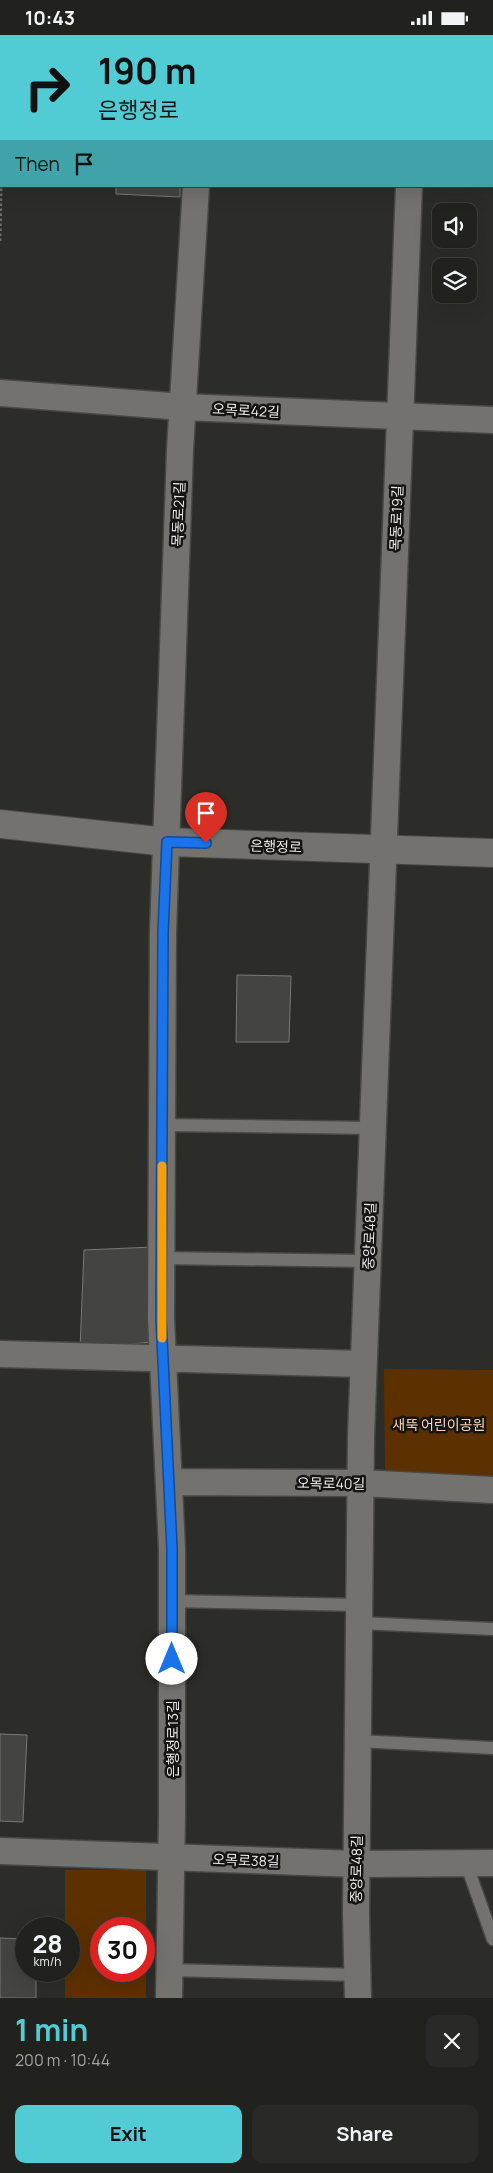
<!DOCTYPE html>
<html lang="en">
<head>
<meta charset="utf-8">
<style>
  body { margin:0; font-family:Manrope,"Noto Sans KR",sans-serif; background:#292927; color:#f1f3f6; height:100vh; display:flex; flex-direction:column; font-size:19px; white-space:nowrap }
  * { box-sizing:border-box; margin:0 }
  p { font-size:16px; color:#a2a3a4 }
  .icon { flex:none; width:28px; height:28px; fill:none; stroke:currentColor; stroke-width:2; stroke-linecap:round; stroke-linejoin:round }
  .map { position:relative; height:1963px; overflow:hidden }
  .details { display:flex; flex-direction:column; background:#21211e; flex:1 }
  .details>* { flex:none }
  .guide { position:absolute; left:0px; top:0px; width:494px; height:152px; box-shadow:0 5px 20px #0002,0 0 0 1px #3e3e3c; background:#51ccd4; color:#111; overflow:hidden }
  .controls { position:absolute; left:432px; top:168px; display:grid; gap:10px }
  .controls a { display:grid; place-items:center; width:45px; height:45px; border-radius:10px; background:#21211e; box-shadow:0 5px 20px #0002,0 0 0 1px #3e3e3c; font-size:25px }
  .speed { position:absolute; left:15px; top:1882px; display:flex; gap:10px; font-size:25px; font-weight:700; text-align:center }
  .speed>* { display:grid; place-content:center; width:65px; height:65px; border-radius:50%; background:#21211e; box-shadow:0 5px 20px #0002,0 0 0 1px #3e3e3c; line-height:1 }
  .speed small { font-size:12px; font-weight:400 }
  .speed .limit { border:8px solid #d22; background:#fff; color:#111 }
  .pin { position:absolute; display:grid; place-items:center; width:42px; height:42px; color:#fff; margin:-51px -21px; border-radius:50% 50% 50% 0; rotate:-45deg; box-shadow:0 0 5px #0007 }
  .pin .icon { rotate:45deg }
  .me { position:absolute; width:55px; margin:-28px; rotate:0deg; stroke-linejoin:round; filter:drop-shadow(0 0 4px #0008) }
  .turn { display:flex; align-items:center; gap:18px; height:105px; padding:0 15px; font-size:22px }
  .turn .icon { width:65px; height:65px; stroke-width:2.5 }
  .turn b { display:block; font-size:35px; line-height:42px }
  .then { display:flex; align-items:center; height:48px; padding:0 15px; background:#0003; gap:10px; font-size:19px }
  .round { display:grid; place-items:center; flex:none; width:52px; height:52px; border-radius:10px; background:#292927 }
  .overview { display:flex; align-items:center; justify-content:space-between; height:85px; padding:0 15px }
  h1 { font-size:30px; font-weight:700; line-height:38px; color:#51ccd4 }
  .primary-button { display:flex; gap:10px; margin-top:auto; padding:10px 15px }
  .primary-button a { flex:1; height:58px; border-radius:10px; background:#51ccd4; color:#111; font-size:20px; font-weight:700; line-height:58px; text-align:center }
  .primary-button a+a { background:#292927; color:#f1f3f6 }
  .status { display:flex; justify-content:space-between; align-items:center; height:35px; padding:0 25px; background:#21211e; direction:ltr }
  .status svg { height:14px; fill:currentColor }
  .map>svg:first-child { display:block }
  .green { fill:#5d3000; fill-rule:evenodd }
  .building { fill:#444542; stroke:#797a76 }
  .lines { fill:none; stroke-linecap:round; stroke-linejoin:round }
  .lane-casing { stroke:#474744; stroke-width:15 }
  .street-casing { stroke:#474744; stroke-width:29 }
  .secondary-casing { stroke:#474744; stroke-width:30 }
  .path { stroke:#6f6e6b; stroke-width:3; stroke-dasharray:2.5 2.5; stroke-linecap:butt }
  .lane { stroke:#73726e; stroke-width:12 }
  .street { stroke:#73726e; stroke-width:26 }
  .secondary { stroke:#73726e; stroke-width:28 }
  .route-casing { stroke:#114b97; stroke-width:12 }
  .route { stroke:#1a73e8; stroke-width:9 }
  .slow { stroke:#f59e0b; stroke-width:9 }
  .labels { text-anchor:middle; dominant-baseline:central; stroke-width:5; stroke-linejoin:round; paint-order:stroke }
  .street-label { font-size:14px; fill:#eae9e7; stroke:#141412 }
  .park-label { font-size:14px; fill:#f8d2b6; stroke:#141412 }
</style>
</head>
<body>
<div class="status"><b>10:43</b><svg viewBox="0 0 49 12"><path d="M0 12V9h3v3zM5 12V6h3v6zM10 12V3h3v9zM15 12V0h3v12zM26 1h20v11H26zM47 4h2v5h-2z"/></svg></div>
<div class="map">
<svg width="493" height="1963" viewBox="0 0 493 1963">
  <rect width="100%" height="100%" fill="#2c2c28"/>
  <!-- green -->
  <path class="green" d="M384,1334L493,1335V1445L385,1441Z
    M65,1835H146V1963H65V1936H69V1894H65ZM101,1894H144V1936H101Z"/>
  <!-- building -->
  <path class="building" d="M71,0H109L70,1Z
    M116,151H180V162L116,159Z
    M237,940L291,941L289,1007H236Z
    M153,1212L152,1307L80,1314L84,1215Z
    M0,1699L27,1700L23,1787L0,1786Z
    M0,1903L26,1904V1936H36V1963H0Z"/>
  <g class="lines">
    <!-- lane casing -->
    <g class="lane-casing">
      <path id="lane" d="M162,1090L373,1093
        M161,1223L368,1226
        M173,1566L359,1570
        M359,1588L493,1594
        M358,1706L493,1713
        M466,1828L493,1904
        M169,1935L358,1940"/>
    </g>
    <!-- street casing -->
    <g class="street-casing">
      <path id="street" d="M204,1V0
        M416,1V0
        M0,358L183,372L493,385
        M0,1319L363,1329
        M169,1447L361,1448L493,1455
        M0,1816L356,1829L493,1828
        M169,1963L172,1779V1514L161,1283L163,897L180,415L196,151
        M358,1963L356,1879L361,1401L409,151"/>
    </g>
    <!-- secondary casing -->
    <g class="secondary-casing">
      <path id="secondary" d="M0,789L167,807L493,818"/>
    </g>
    <!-- path -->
    <path class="path" d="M5,1V0
      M0,206L1,151"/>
    <!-- lane -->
    <use href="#lane" class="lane"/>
    <!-- street -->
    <use href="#street" class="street"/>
    <!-- secondary -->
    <use href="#secondary" class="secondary"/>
  </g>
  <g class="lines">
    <!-- route casing -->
    <g class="route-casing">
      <path id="route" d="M172,1624V1514L161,1283L163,897L167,807L206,808"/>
    </g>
    <!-- route -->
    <use href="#route" class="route"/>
    <!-- slow -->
    <path class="slow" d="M162,1131V1303"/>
  </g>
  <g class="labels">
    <!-- street labels -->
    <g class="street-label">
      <text transform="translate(246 375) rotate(3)">오목로42길</text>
      <text transform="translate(178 479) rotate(-88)">목동로21길</text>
      <text transform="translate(396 483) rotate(-88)">목동로19길</text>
      <text transform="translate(276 811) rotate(2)">은행정로</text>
      <text transform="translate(369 1201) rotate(-88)">중앙로48길</text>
      <text transform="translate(331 1448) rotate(1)">오목로40길</text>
      <text transform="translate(172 1704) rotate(-90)">은행정로13길</text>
      <text transform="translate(246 1825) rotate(2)">오목로38길</text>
      <text transform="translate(356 1834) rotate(-89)">중앙로48길</text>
    </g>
    <!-- park labels -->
    <g class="park-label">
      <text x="439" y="1389">새뚝 어린이공원</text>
    </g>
  </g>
</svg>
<div class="controls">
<a><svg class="icon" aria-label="sound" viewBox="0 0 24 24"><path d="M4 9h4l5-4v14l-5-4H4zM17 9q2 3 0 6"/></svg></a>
<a><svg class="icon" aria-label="layers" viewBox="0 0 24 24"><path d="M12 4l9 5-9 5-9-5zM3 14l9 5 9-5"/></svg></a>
</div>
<div class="speed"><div>28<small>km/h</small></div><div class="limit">30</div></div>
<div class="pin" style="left:206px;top:808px;background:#d93025"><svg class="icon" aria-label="arrive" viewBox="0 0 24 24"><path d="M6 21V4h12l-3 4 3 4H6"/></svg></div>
<svg class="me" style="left:172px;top:1624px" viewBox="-20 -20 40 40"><circle r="19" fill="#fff"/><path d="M0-13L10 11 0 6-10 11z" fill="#1a73e8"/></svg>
<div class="guide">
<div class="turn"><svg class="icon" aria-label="right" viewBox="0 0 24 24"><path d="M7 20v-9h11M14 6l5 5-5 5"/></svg><div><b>190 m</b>은행정로</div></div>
<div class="then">Then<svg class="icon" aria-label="arrive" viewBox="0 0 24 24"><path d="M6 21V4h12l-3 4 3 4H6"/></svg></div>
</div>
</div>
<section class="details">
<div class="overview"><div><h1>1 min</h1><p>200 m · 10:44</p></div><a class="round"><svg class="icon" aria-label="close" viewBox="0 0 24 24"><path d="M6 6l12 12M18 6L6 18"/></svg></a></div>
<div class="primary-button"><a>Exit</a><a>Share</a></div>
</section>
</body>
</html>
